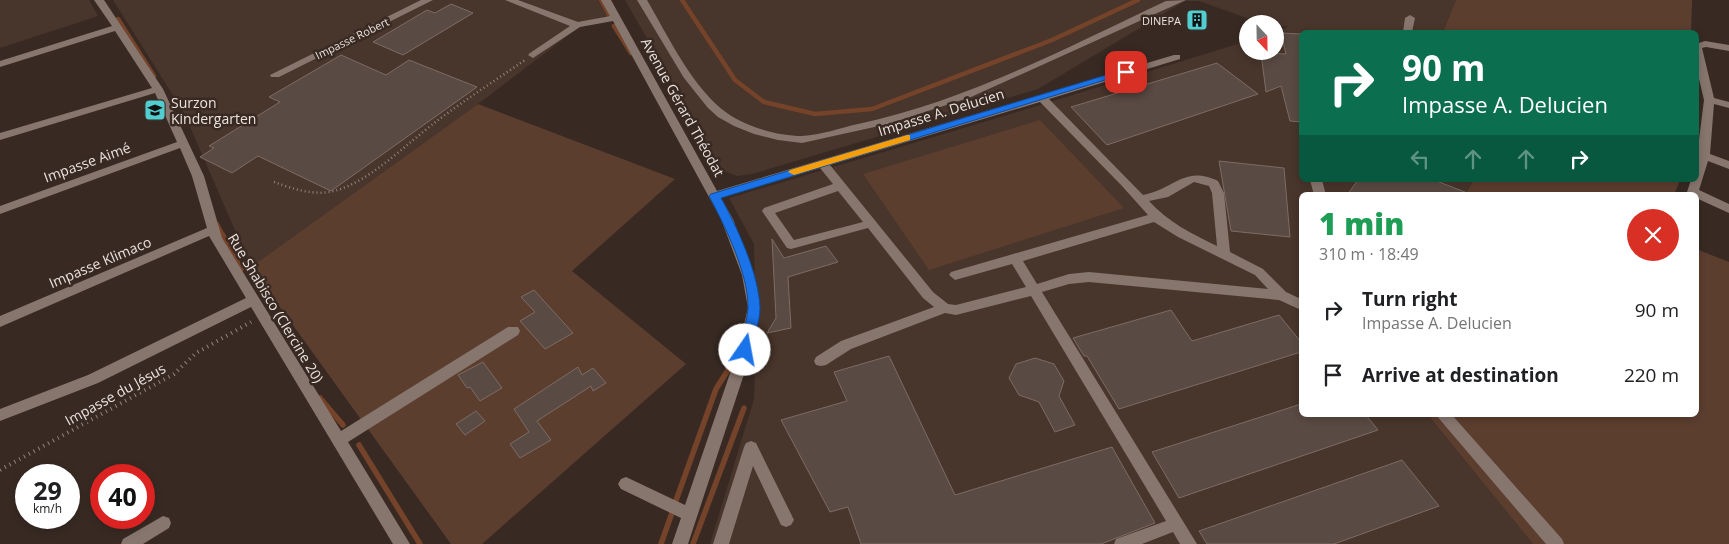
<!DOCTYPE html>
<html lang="en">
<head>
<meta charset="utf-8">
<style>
  body { margin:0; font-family:"Open Sans",sans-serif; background:#f2f2f2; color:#202124; height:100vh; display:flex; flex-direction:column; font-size:19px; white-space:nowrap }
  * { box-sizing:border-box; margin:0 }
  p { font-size:16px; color:#757577 }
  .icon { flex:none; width:28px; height:28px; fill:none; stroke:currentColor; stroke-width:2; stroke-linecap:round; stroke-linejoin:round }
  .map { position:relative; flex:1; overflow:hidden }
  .side { position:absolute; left:1299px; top:192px; width:400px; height:225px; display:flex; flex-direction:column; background:#fff; border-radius:8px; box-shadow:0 2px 8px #0003 }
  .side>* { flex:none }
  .top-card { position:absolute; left:1299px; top:30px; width:400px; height:152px; border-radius:8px; box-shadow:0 2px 8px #0003; background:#0b6e4f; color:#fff; overflow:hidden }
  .needle { width:32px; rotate:158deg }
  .fabs { position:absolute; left:1239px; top:15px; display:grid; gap:10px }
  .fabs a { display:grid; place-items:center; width:45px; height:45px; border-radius:50%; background:#fff; box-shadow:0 2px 8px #0003; font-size:25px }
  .speed { position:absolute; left:15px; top:464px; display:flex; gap:10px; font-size:25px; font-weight:700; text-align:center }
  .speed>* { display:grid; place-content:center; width:65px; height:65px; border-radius:50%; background:#fff; box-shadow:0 2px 8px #0003; line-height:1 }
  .speed small { font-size:12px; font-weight:400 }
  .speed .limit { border:8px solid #d22; background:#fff; color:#111 }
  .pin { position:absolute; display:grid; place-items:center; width:42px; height:42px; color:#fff; margin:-21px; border-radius:10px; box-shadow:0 2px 8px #0006 }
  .me { position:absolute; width:55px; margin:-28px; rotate:12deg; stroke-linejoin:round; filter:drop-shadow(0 0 4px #0008) }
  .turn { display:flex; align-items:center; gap:18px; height:105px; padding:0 20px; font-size:22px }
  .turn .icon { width:65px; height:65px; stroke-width:2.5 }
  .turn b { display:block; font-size:35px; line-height:42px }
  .lanes { display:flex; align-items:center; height:48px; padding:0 20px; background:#0003; justify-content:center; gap:25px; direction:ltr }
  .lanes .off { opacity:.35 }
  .round { display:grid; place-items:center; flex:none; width:52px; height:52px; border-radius:26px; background:#f2f2f2 }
  .overview { display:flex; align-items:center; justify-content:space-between; height:85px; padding:0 20px }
  h1 { font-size:30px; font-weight:800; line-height:38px; color:#1e9e55 }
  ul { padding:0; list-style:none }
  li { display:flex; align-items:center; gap:15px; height:65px; padding:0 20px }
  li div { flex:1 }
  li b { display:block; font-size:19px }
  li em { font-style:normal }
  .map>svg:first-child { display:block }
  .built { fill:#48352b }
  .green { fill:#5c3e2f }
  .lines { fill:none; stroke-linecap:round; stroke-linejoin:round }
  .stream-far1 { stroke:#754329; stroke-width:4.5 }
  .stream { stroke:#754329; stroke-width:5.5 }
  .building { fill:#594a43; stroke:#7c6c64 }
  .path-far1 { stroke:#90857f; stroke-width:2.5; stroke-dasharray:1 3; stroke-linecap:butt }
  .path { stroke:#90857f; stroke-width:4; stroke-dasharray:1 4.5; stroke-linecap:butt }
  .minor { fill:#87766e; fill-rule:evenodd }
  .route { fill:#1a73e8; stroke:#114b97 }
  .slow { fill:#f59e0b }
  .labels { text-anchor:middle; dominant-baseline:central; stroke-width:5; stroke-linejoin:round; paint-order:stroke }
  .far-poi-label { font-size:11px; fill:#ebe2dd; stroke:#382a23; text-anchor:end }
  .far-street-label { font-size:11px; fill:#ebe2dd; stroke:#382a23 }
  .poi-label { font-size:14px; fill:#ebe2dd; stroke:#382a23; text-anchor:start }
  .street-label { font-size:14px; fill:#ebe2dd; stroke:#382a23 }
</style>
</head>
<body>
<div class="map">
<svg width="1729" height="544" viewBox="0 0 1729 544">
  <rect width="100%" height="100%" fill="#382a23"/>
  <!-- built -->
  <path class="built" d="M0,0H89L98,16L0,48Z
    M113,0H598L607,16L587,21L478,104L251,267L184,113Z
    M625,0H1456L1443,32H1301V180H1474L1465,195H1301V415H1428L1533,544H710L754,399L756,343L754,244L729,198L1037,106L1247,41L1248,51H1275V32L1288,27L1255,21L1199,1H1185L1038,89L752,174L737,176L724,171L719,164Z"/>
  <!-- green -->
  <path class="green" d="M1456,0H1692L1691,32H1443Z
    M478,104L675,179L572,271L686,364L482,544H451L251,267Z
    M1040,120L1124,208L929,270L863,174Z
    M1474,180H1680L1674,195H1465Z
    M1696,249L1729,262V544H1533L1428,415H1696Z"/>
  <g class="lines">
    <!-- stream-far1 -->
    <path class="stream-far1" d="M601,0L610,17
      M682,0L735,80L764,102L815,114L872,109L1052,40L1138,0
      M118,19L154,76
      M614,26L631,53
      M217,224L223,236"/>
    <!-- stream -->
    <path class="stream" d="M222,234L241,269
      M320,398L343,425
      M359,445L420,544
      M674,506L716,389L738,354
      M661,544L673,510
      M693,544L744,408"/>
  </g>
  <!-- building -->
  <path class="building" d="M451,4L473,13L403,55L373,42L427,10L435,13Z
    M1281,33L1301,34V122L1290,121L1281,86L1266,92L1261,53L1286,54Z
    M341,55L386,75L409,60L477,87L331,191L258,156L232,173L200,157L214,148L209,146L280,102L269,97Z
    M1217,63L1258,94L1107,145L1071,107Z
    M1219,161L1284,168L1290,237L1231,231Z
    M1358,180H1434L1470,194L1347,195Z
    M772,239L784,258L826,246L838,262L788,277L791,328L767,333L776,318Z
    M534,290L573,333L545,349L520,321L535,312L521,297Z
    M1171,310L1192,341L1279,315L1301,342V352L1119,409L1087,356H1084L1073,338Z
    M889,356L955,495L1112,447L1155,523L1101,544H861L848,507L830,512L781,420L847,401L834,372Z
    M1035,358L1054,364L1064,381L1059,396L1075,425L1055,432L1039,402L1019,395L1009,378L1016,364Z
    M483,362L502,388L480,401L470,387L467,388L458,375Z
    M578,367L582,375L593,368L606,383L593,391L591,386L537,421L551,440L520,458L510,444L529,432L514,409Z
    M1301,404V415H1366L1378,430L1179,498L1152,452Z
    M476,411L485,421L465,435L456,424Z
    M1402,460L1439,506L1334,544H1207L1199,531Z"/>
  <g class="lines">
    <!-- path-far1 -->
    <path class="path-far1" d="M274,182C293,189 314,196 334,191C370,182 407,143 437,121C466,99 496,80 525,60"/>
    <!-- path -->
    <path class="path" d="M0,470L174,374L196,353L251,322"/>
    <!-- minor -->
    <path class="minor" d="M94,0H104L163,89L204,176L222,238L341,431L508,327H518L520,331L518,335L348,442L410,544H393L251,307L98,383L0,421V409L88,375L246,298L209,236L0,327V316L207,228L192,176L180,148L0,214V206L177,142L155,93L0,140V133L152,88L115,31L0,67V61L112,26Z
      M421,0H433L279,77H271L270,75Z
      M505,0H518L578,22L610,16L601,0H611L717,191L1174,55H1180V59L1049,99L1143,195C1175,189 1184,165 1218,181L1224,193L1230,252L1263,269L1286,292L1301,299V310L1279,300L1089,282L1069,284L1042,292L1197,544H1180L1173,532L1142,544H1114L1116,539L1166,521L1031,296L956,315L945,313L851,349L826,365L821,366L816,365L814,361L816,357L841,341L934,307L923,298L868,228L791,249L787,248L762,211L764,208L833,184L820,168L721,198L733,219L754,275L760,308L752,350L688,544H672L681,518L621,489L618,484L621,479L626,477L685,505L738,350L748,308L742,275L721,219L613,21L580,27L533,58L528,55L530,53L570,26ZM1040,102L1122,186L1148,215L951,272L949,275L955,280L1012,264L1026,287L956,305L948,304L933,292L830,165ZM1194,182L1209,186L1212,193L1217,246C1192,234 1168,222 1149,201L1168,197ZM838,191L863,222L794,240L775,213ZM1154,222L1178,237L1255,275L1268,289L1089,272L1069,274L1037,284L1023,261Z
      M637,0H647C668,36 693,89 727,113C747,127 778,136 802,136C821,135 840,128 858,124C966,101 1066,48 1166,1L1186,0L971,97L888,124L802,143L778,140L754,134L734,126L718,117L708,108L684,78Z
      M1410,15L1415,18L1412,32H1403L1405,18Z
      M1705,41L1729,45V51L1706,47L1702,48L1714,98L1729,102V108L1714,104L1710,154L1729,161V169L1708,161L1699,190L1729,204V213L1696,198V195H1689L1687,192L1691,180H1696V163L1704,100L1696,66V44Z
      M1310,180H1322L1326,195H1314Z
      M1436,415H1452L1562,539L1564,544H1546Z
      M751,441L756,443L794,520L791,525L786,527L781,525L753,466L729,544H713L744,447L746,443Z
      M163,516L169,518L171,523L169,528L143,544H121L123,539Z"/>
  </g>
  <!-- route -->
  <path class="route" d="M1123,70L1131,72L721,198C737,227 759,274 760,308C760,321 754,337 751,350L745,355L741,353L739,350C742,337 747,322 748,308C749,275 725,226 709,196L711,194Z"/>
  <!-- slow -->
  <path class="slow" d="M907,135H910V140L794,175L788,172L790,170Z"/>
  <!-- icons -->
  <defs>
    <g id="building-square" transform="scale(1.125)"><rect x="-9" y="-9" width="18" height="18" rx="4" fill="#52cdd0" stroke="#382a23"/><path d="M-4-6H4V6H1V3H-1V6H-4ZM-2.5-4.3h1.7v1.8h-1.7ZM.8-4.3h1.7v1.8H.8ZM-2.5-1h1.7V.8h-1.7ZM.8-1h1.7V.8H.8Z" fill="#111"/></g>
    <g id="school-square" transform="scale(1.125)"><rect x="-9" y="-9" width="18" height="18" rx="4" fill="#52cdd0" stroke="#382a23"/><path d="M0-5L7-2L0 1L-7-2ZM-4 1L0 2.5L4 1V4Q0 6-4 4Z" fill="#111"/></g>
  </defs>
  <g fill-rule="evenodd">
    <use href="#building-square" x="1197" y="20"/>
    <use href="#school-square" x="155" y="110"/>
  </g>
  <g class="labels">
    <!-- far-poi labels -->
    <g class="far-poi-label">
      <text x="1181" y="20">DINEPA</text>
    </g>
    <!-- far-street labels -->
    <g class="far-street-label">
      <text transform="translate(352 38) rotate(-26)">Impasse Robert</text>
    </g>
    <!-- poi labels -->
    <g class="poi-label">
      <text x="171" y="102">Surzon<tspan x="171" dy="16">Kindergarten</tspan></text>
    </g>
    <!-- street labels -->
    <g class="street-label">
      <text transform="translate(683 107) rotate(61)">Avenue Gérard Théodat</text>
      <text transform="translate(941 112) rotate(-17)">Impasse A. Delucien</text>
      <text transform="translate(87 162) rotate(-20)">Impasse Aimé</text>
      <text transform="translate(100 262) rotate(-23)">Impasse Klimaco</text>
      <text transform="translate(276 308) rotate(59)">Rue Shabisco (Clercine 20)</text>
      <text transform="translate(115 394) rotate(-29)">Impasse du Jésus</text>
    </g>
  </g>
</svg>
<div class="fabs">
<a><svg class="needle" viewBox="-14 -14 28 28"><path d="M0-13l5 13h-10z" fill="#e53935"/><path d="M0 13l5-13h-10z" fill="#757577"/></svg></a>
</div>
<div class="speed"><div>29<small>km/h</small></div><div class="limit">40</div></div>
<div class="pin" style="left:1126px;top:72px;background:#d93025"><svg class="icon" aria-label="arrive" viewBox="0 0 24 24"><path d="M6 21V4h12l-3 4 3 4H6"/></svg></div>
<svg class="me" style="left:745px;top:350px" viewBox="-20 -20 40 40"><circle r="19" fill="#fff"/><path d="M0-13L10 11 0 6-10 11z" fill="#1a73e8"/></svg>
<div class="top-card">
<div class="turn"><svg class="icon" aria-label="right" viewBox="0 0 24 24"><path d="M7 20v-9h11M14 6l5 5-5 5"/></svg><div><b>90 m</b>Impasse A. Delucien</div></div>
<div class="lanes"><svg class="icon off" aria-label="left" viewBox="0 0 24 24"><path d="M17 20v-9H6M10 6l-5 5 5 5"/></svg><svg class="icon off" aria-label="ahead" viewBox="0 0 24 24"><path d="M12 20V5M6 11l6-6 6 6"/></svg><svg class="icon off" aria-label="ahead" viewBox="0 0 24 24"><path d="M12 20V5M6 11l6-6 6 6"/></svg><svg class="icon" aria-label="right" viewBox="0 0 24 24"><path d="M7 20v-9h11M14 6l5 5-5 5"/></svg></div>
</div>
<section class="side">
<div class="overview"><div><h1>1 min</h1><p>310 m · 18:49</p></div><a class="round" style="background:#d93025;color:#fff"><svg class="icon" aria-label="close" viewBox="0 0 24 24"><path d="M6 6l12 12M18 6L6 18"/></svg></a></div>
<ul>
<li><svg class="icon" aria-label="right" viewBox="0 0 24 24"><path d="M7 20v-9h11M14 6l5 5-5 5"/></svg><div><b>Turn right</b><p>Impasse A. Delucien</p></div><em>90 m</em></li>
<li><svg class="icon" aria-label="arrive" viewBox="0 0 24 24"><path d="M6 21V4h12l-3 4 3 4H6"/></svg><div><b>Arrive at destination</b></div><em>220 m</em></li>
</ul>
</section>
</div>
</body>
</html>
